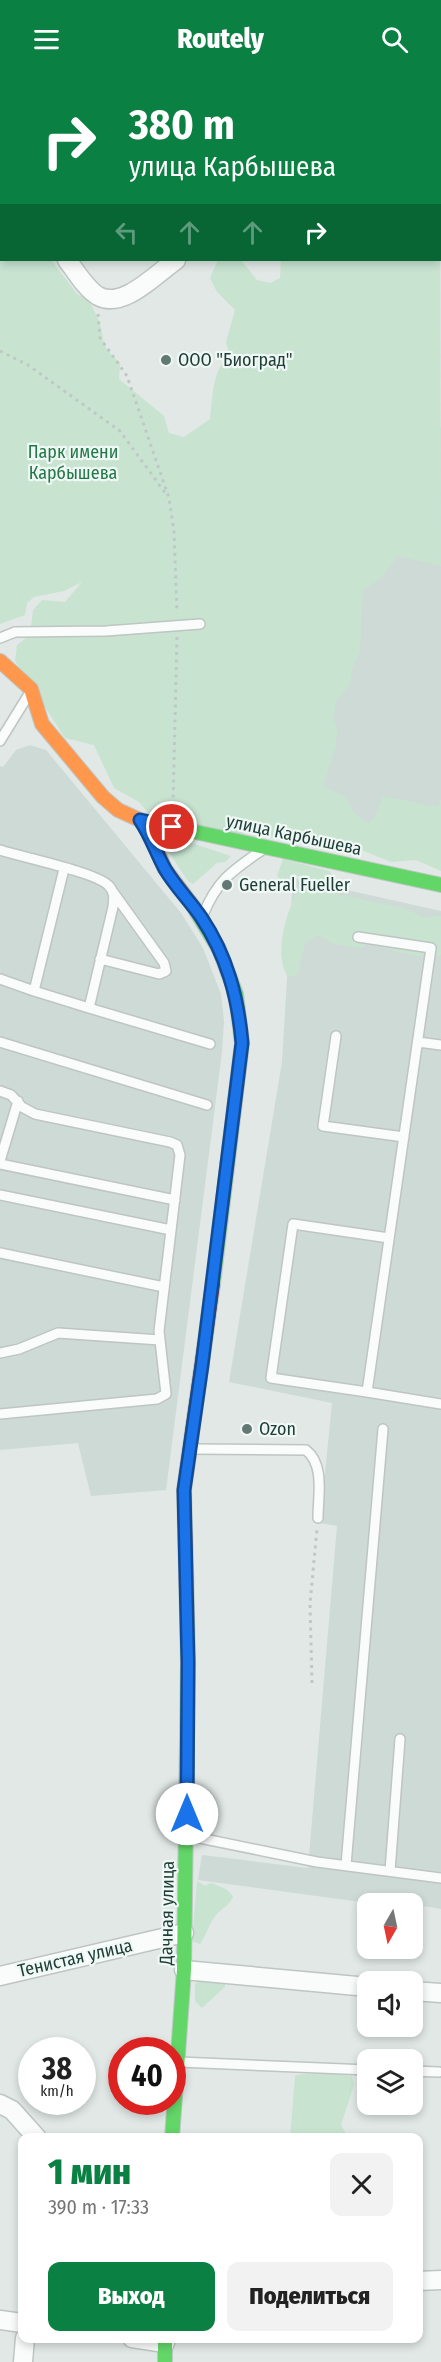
<!DOCTYPE html>
<html lang="ru">
<head>
<meta charset="utf-8">
<style>
  body { margin:0; font-family:"Fira Sans Condensed",sans-serif; background:#f2f2f2; color:#222; height:100vh; display:flex; flex-direction:column; font-size:22px; white-space:nowrap }
  * { box-sizing:border-box; margin:0 }
  p { font-size:20px; color:#767676 }
  .icon { flex:none; width:33px; height:33px; fill:none; stroke:currentColor; stroke-width:2; stroke-linecap:round; stroke-linejoin:round }
  .map { position:relative; flex:1; overflow:hidden }
  .side { position:absolute; left:18px; top:2055px; width:405px; height:210px; display:flex; flex-direction:column; background:#fff; border-radius:12px; box-shadow:0 3px 9px #0003 }
  .side>* { flex:none }
  .banner { position:absolute; left:0px; top:0px; width:441px; height:183px; box-shadow:0 3px 9px #0003; background:#0b8043; color:#fff; overflow:hidden }
  .needle { width:39px; rotate:189deg }
  .controls { position:absolute; left:357px; top:1815px; display:grid; gap:12px }
  .controls a { display:grid; place-items:center; width:66px; height:66px; border-radius:12px; background:#fff; box-shadow:0 3px 9px #0003; font-size:30px }
  .speed { position:absolute; left:18px; top:1959px; display:flex; gap:12px; font-size:30px; font-weight:700; text-align:center }
  .speed>* { display:grid; place-content:center; width:78px; height:78px; border-radius:50%; background:#fff; box-shadow:0 3px 9px #0003; line-height:1 }
  .speed small { font-size:15px; font-weight:400 }
  .speed .limit { border:9px solid #d22; background:#fff; color:#111 }
  .pin { position:absolute; display:grid; place-items:center; width:51px; height:51px; color:#fff; margin:-26px; border:3px solid #fff; border-radius:50%; box-shadow:0 2px 6px #0007 }
  .me { position:absolute; width:66px; margin:-33px; rotate:0deg; stroke-linejoin:round; filter:drop-shadow(0 0 4px #0008) }
  .turn { display:flex; align-items:center; gap:21px; height:126px; padding:0 30px; font-size:27px }
  .turn .icon { width:78px; height:78px; stroke-width:2.5 }
  .turn b { display:block; font-size:42px; line-height:51px }
  .lanes { display:flex; align-items:center; height:57px; padding:0 30px; background:#0003; justify-content:center; gap:30px; direction:ltr }
  .lanes .off { opacity:.35 }
  .round { display:grid; place-items:center; flex:none; width:63px; height:63px; border-radius:12px; background:#f2f2f2 }
  .overview { display:flex; align-items:center; justify-content:space-between; height:102px; padding:0 30px }
  h1 { font-size:36px; font-weight:800; line-height:45px; color:#0b8043 }
  .cta { display:flex; gap:12px; margin-top:auto; padding:12px 30px }
  .cta a { flex:1; height:69px; border-radius:12px; background:#0b8043; color:#fff; font-size:24px; font-weight:800; line-height:69px; text-align:center }
  .cta a+a { background:#f2f2f2; color:#222 }
  header { display:flex; justify-content:space-between; align-items:center; height:78px; padding:0 30px; background:#0b8043; color:#fff; font-size:27px; font-weight:800 }
  .map>svg:first-child { display:block }
  .built { fill:#cedad5 }
  .green { fill:#c8e4d1 }
  .lines { fill:none; stroke-linecap:round; stroke-linejoin:round }
  .lane-casing { stroke:#bec5c2; stroke-width:12 }
  .street-casing { stroke:#bec5c2; stroke-width:21 }
  .fast-casing { stroke:#bdc6c3; stroke-width:16 }
  .slow-casing { stroke:#bdc6c3; stroke-width:16 }
  .jam-casing { stroke:#bdc6c3; stroke-width:16 }
  .path { stroke:#bec9c6; stroke-width:3; stroke-dasharray:3 4.5; stroke-linecap:butt }
  .lane { stroke:#fafcfb; stroke-width:9 }
  .street { stroke:#fafcfb; stroke-width:18 }
  .fast { stroke:#63d668; stroke-width:14 }
  .slow { stroke:#ff974d; stroke-width:14 }
  .jam { stroke:#b3261e; stroke-width:14 }
  .route-casing { stroke:#114b97; stroke-width:15 }
  .route { stroke:#1a73e8; stroke-width:10 }
  .poi-dot { fill:#627973; stroke:#eff8f4; stroke-width:2 }
  .labels { text-anchor:middle; dominant-baseline:central; stroke-width:4.5; stroke-linejoin:round; paint-order:stroke }
  .poi-label { font-size:18px; fill:#1e3d36; stroke:#eff8f4; text-anchor:start }
  .park-label { font-size:18px; fill:#237847; stroke:#eff8f4 }
  .street-label { font-size:18px; fill:#1e3d36; stroke:#eff8f4 }
</style>
</head>
<body>
<header><svg class="icon" aria-label="menu" viewBox="0 0 24 24"><path d="M4 6h16M4 12h16M4 18h16"/></svg>Routely<svg class="icon" aria-label="search" viewBox="0 0 24 24"><circle cx="10" cy="10" r="6"/><path d="M15 15l6 6"/></svg></header>
<div class="map">
<svg width="441" height="2284" viewBox="0 0 441 2284">
  <rect width="100%" height="100%" fill="#e1e8e5"/>
  <!-- built -->
  <path class="built" d="M441,349V788L144,718Z
    M30,667L46,672L181,835L203,870L221,916L224,943L222,974L166,1412L91,1418L78,1365L0,1372V688L3,689L16,672Z
    M293,800L441,833V1831L412,1826L368,1825L198,1802L202,1777L308,1790L337,1448L320,1445L332,1325L229,1304L282,984Z"/>
  <!-- green -->
  <path class="green" d="M440,33L441,488L398,478L380,501L363,512L360,574L352,591L350,607L336,622L333,641L337,651L336,667L323,709L346,718L353,734L368,745L375,739L383,718L438,729L441,721V793L416,782L391,784L349,767L275,760L256,753L240,756L149,736L139,724L114,710L94,667L65,660L15,583L17,567L30,557L33,532L42,522L65,524L82,504L64,513L34,519L27,525L25,537L0,546V116L2,182H51L78,217L88,220C91,228 96,235 99,243C106,264 99,268 120,284L119,301L164,338L169,355L184,359L210,341C213,315 212,296 229,275L226,264L235,232L217,214L210,200L218,182H241L257,202L270,205L280,200L281,182H440Z
    M174,761L182,762L231,778L225,784L217,785L193,806L188,803L166,770L167,766Z
    M283,781L329,793L334,799L330,804L295,798L292,805H284L277,798Z
    M301,805L308,810L403,830L423,839L441,838V877C416,883 392,871 369,865L361,870L334,866L318,857L305,865L298,897L288,899C272,875 288,830 301,805Z
    M197,1803L205,1808L211,1805L226,1811L233,1818C230,1827 224,1829 217,1836C209,1845 207,1856 200,1866L192,1863Z
    M201,1901L225,1904V1909L202,1930L195,1923V1906Z
    M330,1994L352,1998L354,2007L341,2047L348,2059L290,2060L295,1998C307,1994 318,1998 330,1994Z"/>
  <g class="lines">
    <!-- lane casing -->
    <g class="lane-casing">
      <path id="lane" d="M114,0L115,2
        M235,2L237,0
        M0,560L15,554L106,553L200,546
        M0,663L29,616
        M0,772C22,779 94,794 108,807C115,814 114,820 113,829L89,930L210,966
        M64,791L34,913L89,930
        M203,837C217,802 232,793 262,772
        M358,859L431,870L367,1314L441,1326
        M100,881L159,896L166,893L164,885L113,814
        M0,901L34,913
        M336,958L323,1048L404,1059
        M0,964L207,1027
        M418,964L441,967
        M0,1013L11,1017L22,1029L35,1036L170,1064L177,1067L180,1077L159,1253L166,1316L157,1321L0,1336
        M0,1083L18,1023
        M0,1086L175,1122
        M0,1117L171,1152
        M0,1175L164,1209
        M0,1275L19,1271L58,1255L160,1262
        M367,1314L271,1300L293,1146L389,1160
        M191,1371L306,1372C325,1387 318,1418 318,1440
        M190,1758L317,1784L441,1800
        M346,1787L383,1351
        M390,1793L400,1661
        M179,1984L368,1992
        M412,1993L439,1994"/>
    </g>
    <!-- street casing -->
    <g class="street-casing">
      <path id="street" d="M422,2L424,0
        M0,93L2,95
        M67,182C76,193 85,210 98,218C123,232 157,195 176,182
        M184,1892L368,1909
        M0,1898L184,1855
        M412,1913L441,1915
        M0,2026L12,2032L37,2060
        M418,2203L441,2202
        M0,2242L22,2245
        M132,2260L165,2265
        M23,2284L25,2260"/>
    </g>
    <!-- fast casing -->
    <g class="fast-casing">
      <path id="fast" d="M140,742L441,807
        M193,828L219,871L236,916L242,965L213,1206
        M172,2060L184,1892L188,1584L186,1489
        M165,2260V2284"/>
    </g>
    <!-- slow casing -->
    <g class="slow-casing">
      <path id="slow" d="M0,583L31,611L42,646L103,719L118,732L140,742L150,756L165,791L193,828"/>
    </g>
    <!-- jam casing -->
    <g class="jam-casing">
      <path id="jam" d="M186,1489L184,1412L213,1206"/>
    </g>
    <!-- path -->
    <path class="path" d="M98,236L100,260L127,298L169,420L174,454L177,535
      M0,273L28,287L120,353L166,416
      M173,727L177,559
      M312,1605L310,1526L317,1451"/>
    <!-- lane -->
    <use href="#lane" class="lane"/>
    <!-- street -->
    <use href="#street" class="street"/>
    <!-- fast -->
    <use href="#fast" class="fast"/>
    <!-- slow -->
    <use href="#slow" class="slow"/>
    <!-- jam -->
    <use href="#jam" class="jam"/>
  </g>
  <g class="lines">
    <!-- route casing -->
    <g class="route-casing">
      <path id="route" d="M172,749L140,742C151,758 156,775 165,791C175,808 190,823 201,839C227,878 238,919 242,965L202,1287L184,1412L188,1584L187,1736"/>
    </g>
    <!-- route -->
    <use href="#route" class="route"/>
  </g>
  <!-- markers -->
  <g class="poi-dot">
    <circle cx="166" cy="282" r="6"/>
    <circle cx="227" cy="807" r="6"/>
    <circle cx="247" cy="1351" r="6"/>
  </g>
  <g class="labels">
    <!-- poi labels -->
    <g class="poi-label">
      <text x="178" y="282">ООО "Биоград"</text>
      <text x="239" y="807">General Fueller</text>
      <text x="259" y="1351">Ozon</text>
    </g>
    <!-- park labels -->
    <g class="park-label">
      <text x="73" y="374">Парк имени<tspan x="73" dy="21">Карбышева</tspan></text>
    </g>
    <!-- street labels -->
    <g class="street-label">
      <text transform="translate(294 757) rotate(12)">улица Карбышева</text>
      <text transform="translate(167 1835) rotate(-89)">Дачная улица</text>
      <text transform="translate(75 1880) rotate(-13)">Тенистая улица</text>
    </g>
  </g>
</svg>
<div class="controls">
<a><svg class="needle" viewBox="-14 -14 28 28"><path d="M0-13l5 13h-10z" fill="#e53935"/><path d="M0 13l5-13h-10z" fill="#767676"/></svg></a>
<a><svg class="icon" aria-label="sound" viewBox="0 0 24 24"><path d="M4 9h4l5-4v14l-5-4H4zM17 9q2 3 0 6"/></svg></a>
<a><svg class="icon" aria-label="layers" viewBox="0 0 24 24"><path d="M12 4l9 5-9 5-9-5zM3 14l9 5 9-5"/></svg></a>
</div>
<div class="speed"><div>38<small>km/h</small></div><div class="limit">40</div></div>
<div class="pin" style="left:172px;top:749px;background:#d93025"><svg class="icon" aria-label="arrive" viewBox="0 0 24 24"><path d="M6 21V4h12l-3 4 3 4H6"/></svg></div>
<svg class="me" style="left:187px;top:1736px" viewBox="-20 -20 40 40"><circle r="19" fill="#fff"/><path d="M0-13L10 11 0 6-10 11z" fill="#1a73e8"/></svg>
<div class="banner">
<div class="turn"><svg class="icon" aria-label="right" viewBox="0 0 24 24"><path d="M7 20v-9h11M14 6l5 5-5 5"/></svg><div><b>380 m</b>улица Карбышева</div></div>
<div class="lanes"><svg class="icon off" aria-label="left" viewBox="0 0 24 24"><path d="M17 20v-9H6M10 6l-5 5 5 5"/></svg><svg class="icon off" aria-label="ahead" viewBox="0 0 24 24"><path d="M12 20V5M6 11l6-6 6 6"/></svg><svg class="icon off" aria-label="ahead" viewBox="0 0 24 24"><path d="M12 20V5M6 11l6-6 6 6"/></svg><svg class="icon" aria-label="right" viewBox="0 0 24 24"><path d="M7 20v-9h11M14 6l5 5-5 5"/></svg></div>
</div>
<section class="side">
<div class="overview"><div><h1>1 мин</h1><p>390 m · 17:33</p></div><a class="round"><svg class="icon" aria-label="close" viewBox="0 0 24 24"><path d="M6 6l12 12M18 6L6 18"/></svg></a></div>
<div class="cta"><a>Выход</a><a>Поделиться</a></div>
</section>
</div>
</body>
</html>
